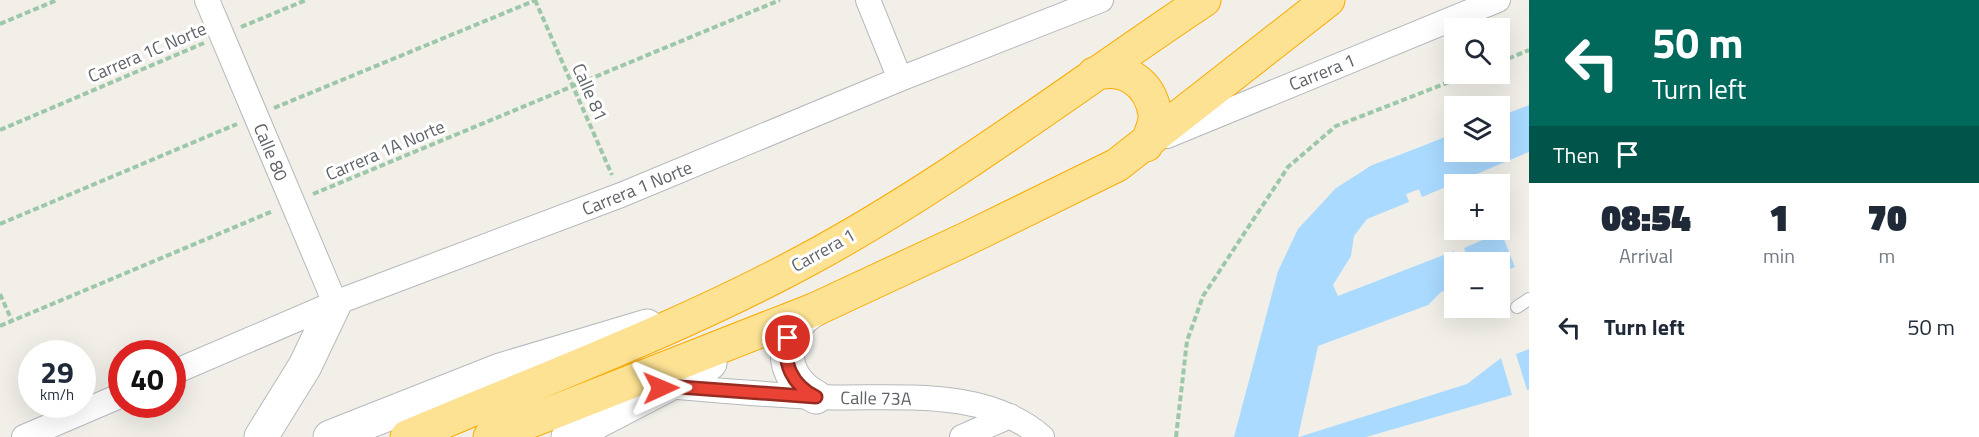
<!DOCTYPE html>
<html lang="en">
<head>
<meta charset="utf-8">
<style>
  body { margin:0; font-family:"Titillium Web",sans-serif; background:#f2f2f3; color:#1f2937; height:100vh; display:flex; flex-direction:column; font-size:22px; white-space:nowrap }
  * { box-sizing:border-box; margin:0 }
  p { font-size:20px; color:#747a83 }
  .icon { flex:none; width:33px; height:33px; fill:none; stroke:currentColor; stroke-width:2; stroke-linecap:round; stroke-linejoin:round }
  .map { position:relative; flex:1; overflow:hidden }
  .details { display:flex; flex-direction:column; background:#fff; width:450px }
  .details>* { flex:none }
  .top-card { background:#00695c; color:#fff; overflow:hidden }
  .tools { position:absolute; left:1444px; top:18px; display:grid; gap:12px }
  .tools a { display:grid; place-items:center; width:66px; height:66px; border-radius:0px; background:#fff; box-shadow:0 6px 24px #0002; font-size:30px }
  .speed { position:absolute; left:18px; top:340px; display:flex; gap:12px; font-size:30px; font-weight:700; text-align:center }
  .speed>* { display:grid; place-content:center; width:78px; height:78px; border-radius:50%; background:#fff; box-shadow:0 6px 24px #0002; line-height:1 }
  .speed small { font-size:15px; font-weight:400 }
  .speed .limit { border:9px solid #d22; background:#fff; color:#111 }
  .pin { position:absolute; display:grid; place-items:center; width:51px; height:51px; color:#fff; margin:-26px; border:3px solid #fff; border-radius:50%; box-shadow:0 2px 6px #0007 }
  .me { position:absolute; width:66px; margin:-33px; rotate:89deg; stroke-linejoin:round; filter:drop-shadow(0 0 4px #0008) }
  .turn { display:flex; align-items:center; gap:21px; height:126px; padding:0 24px; font-size:27px }
  .turn .icon { width:78px; height:78px; stroke-width:2.5 }
  .turn b { display:block; font-size:42px; line-height:51px }
  .then { display:flex; align-items:center; height:57px; padding:0 24px; background:#0003; gap:12px; font-size:22px }
  .eta { display:flex; justify-content:space-evenly; align-items:center; height:102px; text-align:center }
  .eta b { font-size:36px; font-weight:800; line-height:42px }
  ul { padding:0; list-style:none }
  li { display:flex; align-items:center; gap:18px; height:84px; padding:0 24px }
  li div { flex:1 }
  li b { display:block; font-size:22px }
  li em { font-style:normal }
  main { display:flex; flex:1; min-height:0 }
  .map>svg:first-child { display:block }
  .water { fill:#aadaff }
  .lines { fill:none; stroke-linecap:round; stroke-linejoin:round }
  .river { stroke:#aadaff; stroke-width:39 }
  .lane-casing { stroke:#b5b8bc; stroke-width:14 }
  .street-casing { stroke:#b5b8bc; stroke-width:26 }
  .secondary-casing { stroke:#b6babf; stroke-width:35 }
  .highway-casing { stroke:#f9ab00; stroke-width:35 }
  .path { stroke:#9cc7a9; stroke-width:4; stroke-dasharray:6 3; stroke-linecap:butt }
  .lane { stroke:#fff; stroke-width:12 }
  .street { stroke:#fff; stroke-width:24 }
  .secondary { stroke:#fff; stroke-width:33 }
  .highway { stroke:#fde293; stroke-width:33 }
  .route-casing { stroke:#982c22; stroke-width:15 }
  .route { stroke:#ea4335; stroke-width:10 }
  .labels { text-anchor:middle; dominant-baseline:central; stroke-width:6; stroke-linejoin:round; paint-order:stroke }
  .street-label { font-size:18px; fill:#5f6368; stroke:#fff }
</style>
</head>
<body>
<main>
<div class="map">
<svg width="1529" height="437" viewBox="0 0 1529 437">
  <rect width="100%" height="100%" fill="#f1efe8"/>
  <!-- water -->
  <path class="water" d="M1529,105V152L1422,197L1405,153L1455,133V152H1500V116Z
    M1392,158L1409,202L1367,219L1354,236L1351,256L1333,285L1338,296L1454,251L1457,262H1455V288L1441,292L1428,305L1318,346L1298,437H1234L1278,271L1298,229L1336,188L1371,166Z
    M1501,232L1515,267L1500,273V262H1469L1464,248Z
    M1529,349V390H1527L1516,354Z
    M1501,358L1512,395L1366,437H1299L1467,384Z"/>
  <g class="lines">
    <!-- river -->
    <path class="river" d="M1353,202L1380,183L1463,152"/>
    <!-- lane casing -->
    <g class="lane-casing">
      <path id="lane" d="M1517,307L1529,299"/>
    </g>
    <!-- street casing -->
    <g class="street-casing">
      <path id="street" d="M207,0L335,303
        M868,0L900,79
        M1167,136L1498,0
        M172,373L335,303L621,195L900,79L1101,0
        M666,386C716,390 767,395 817,397C891,400 982,385 1042,437
        M24,437L122,395
        M962,437L1010,416"/>
    </g>
    <!-- secondary casing -->
    <g class="secondary-casing">
      <path id="secondary" d="M816,309C778,329 777,377 816,397
        M261,437L305,366L335,303
        M330,437L500,370L647,326
        M568,437L710,363"/>
    </g>
    <!-- highway casing -->
    <g class="highway-casing">
      <path id="highway" d="M1094,74C1124,65 1150,82 1155,114C1156,124 1150,135 1146,145
        M407,437C539,381 679,329 805,261C945,186 1072,88 1204,0
        M490,437L816,309L964,240L1117,165L1328,0"/>
    </g>
    <!-- path -->
    <path class="path" d="M535,0L612,175
      M0,24L57,0
      M241,27L306,0
      M1500,62L1529,50
      M274,108L536,0
      M0,130L204,43
      M313,194L780,0
      M0,224L237,124
      M0,294L12,321
      M0,326L273,211
      M1176,437L1187,341L1203,296L1288,167L1336,126L1470,74"/>
    <!-- lane -->
    <use href="#lane" class="lane"/>
    <!-- street -->
    <use href="#street" class="street"/>
    <!-- secondary -->
    <use href="#secondary" class="secondary"/>
    <!-- highway -->
    <use href="#highway" class="highway"/>
  </g>
  <g class="lines">
    <!-- route casing -->
    <g class="route-casing">
      <path id="route" d="M661,388L666,386L816,397C792,385 782,363 788,338"/>
    </g>
    <!-- route -->
    <use href="#route" class="route"/>
  </g>
  <g class="labels">
    <!-- street labels -->
    <g class="street-label">
      <text transform="translate(147 52) rotate(-23)">Carrera 1C Norte</text>
      <text transform="translate(1322 72) rotate(-22)">Carrera 1</text>
      <text transform="translate(590 92) rotate(66)">Calle 81</text>
      <text transform="translate(385 150) rotate(-23)">Carrera 1A Norte</text>
      <text transform="translate(271 152) rotate(67)">Calle 80</text>
      <text transform="translate(637 188) rotate(-22)">Carrera 1 Norte</text>
      <text transform="translate(823 250) rotate(-29)">Carrera 1</text>
      <text transform="translate(876 398) rotate(1)">Calle 73A</text>
    </g>
  </g>
</svg>
<div class="tools">
<a><svg class="icon" aria-label="search" viewBox="0 0 24 24"><circle cx="10" cy="10" r="6"/><path d="M15 15l6 6"/></svg></a>
<a><svg class="icon" aria-label="layers" viewBox="0 0 24 24"><path d="M12 4l9 5-9 5-9-5zM3 14l9 5 9-5"/></svg></a>
<a>+</a>
<a>−</a>
</div>
<div class="speed"><div>29<small>km/h</small></div><div class="limit">40</div></div>
<div class="pin" style="left:788px;top:338px;background:#d93025"><svg class="icon" aria-label="arrive" viewBox="0 0 24 24"><path d="M6 21V4h12l-3 4 3 4H6"/></svg></div>
<svg class="me" style="left:661px;top:388px" viewBox="-20 -20 40 40"><path d="M0-17L14 15 0 8-14 15z" fill="#ea4335" stroke="#fff" stroke-width="4"/></svg>
</div>
<section class="details">
<div class="top-card">
<div class="turn"><svg class="icon" aria-label="left" viewBox="0 0 24 24"><path d="M17 20v-9H6M10 6l-5 5 5 5"/></svg><div><b>50 m</b>Turn left</div></div>
<div class="then">Then<svg class="icon" aria-label="arrive" viewBox="0 0 24 24"><path d="M6 21V4h12l-3 4 3 4H6"/></svg></div>
</div>
<div class="eta">
<div><b>08:54</b><p>Arrival</p></div>
<div><b>1</b><p>min</p></div>
<div><b>70</b><p>m</p></div>
</div>
<ul>
<li><svg class="icon" aria-label="left" viewBox="0 0 24 24"><path d="M17 20v-9H6M10 6l-5 5 5 5"/></svg><div><b>Turn left</b></div><em>50 m</em></li>
</ul>
</section>
</main>
</body>
</html>
